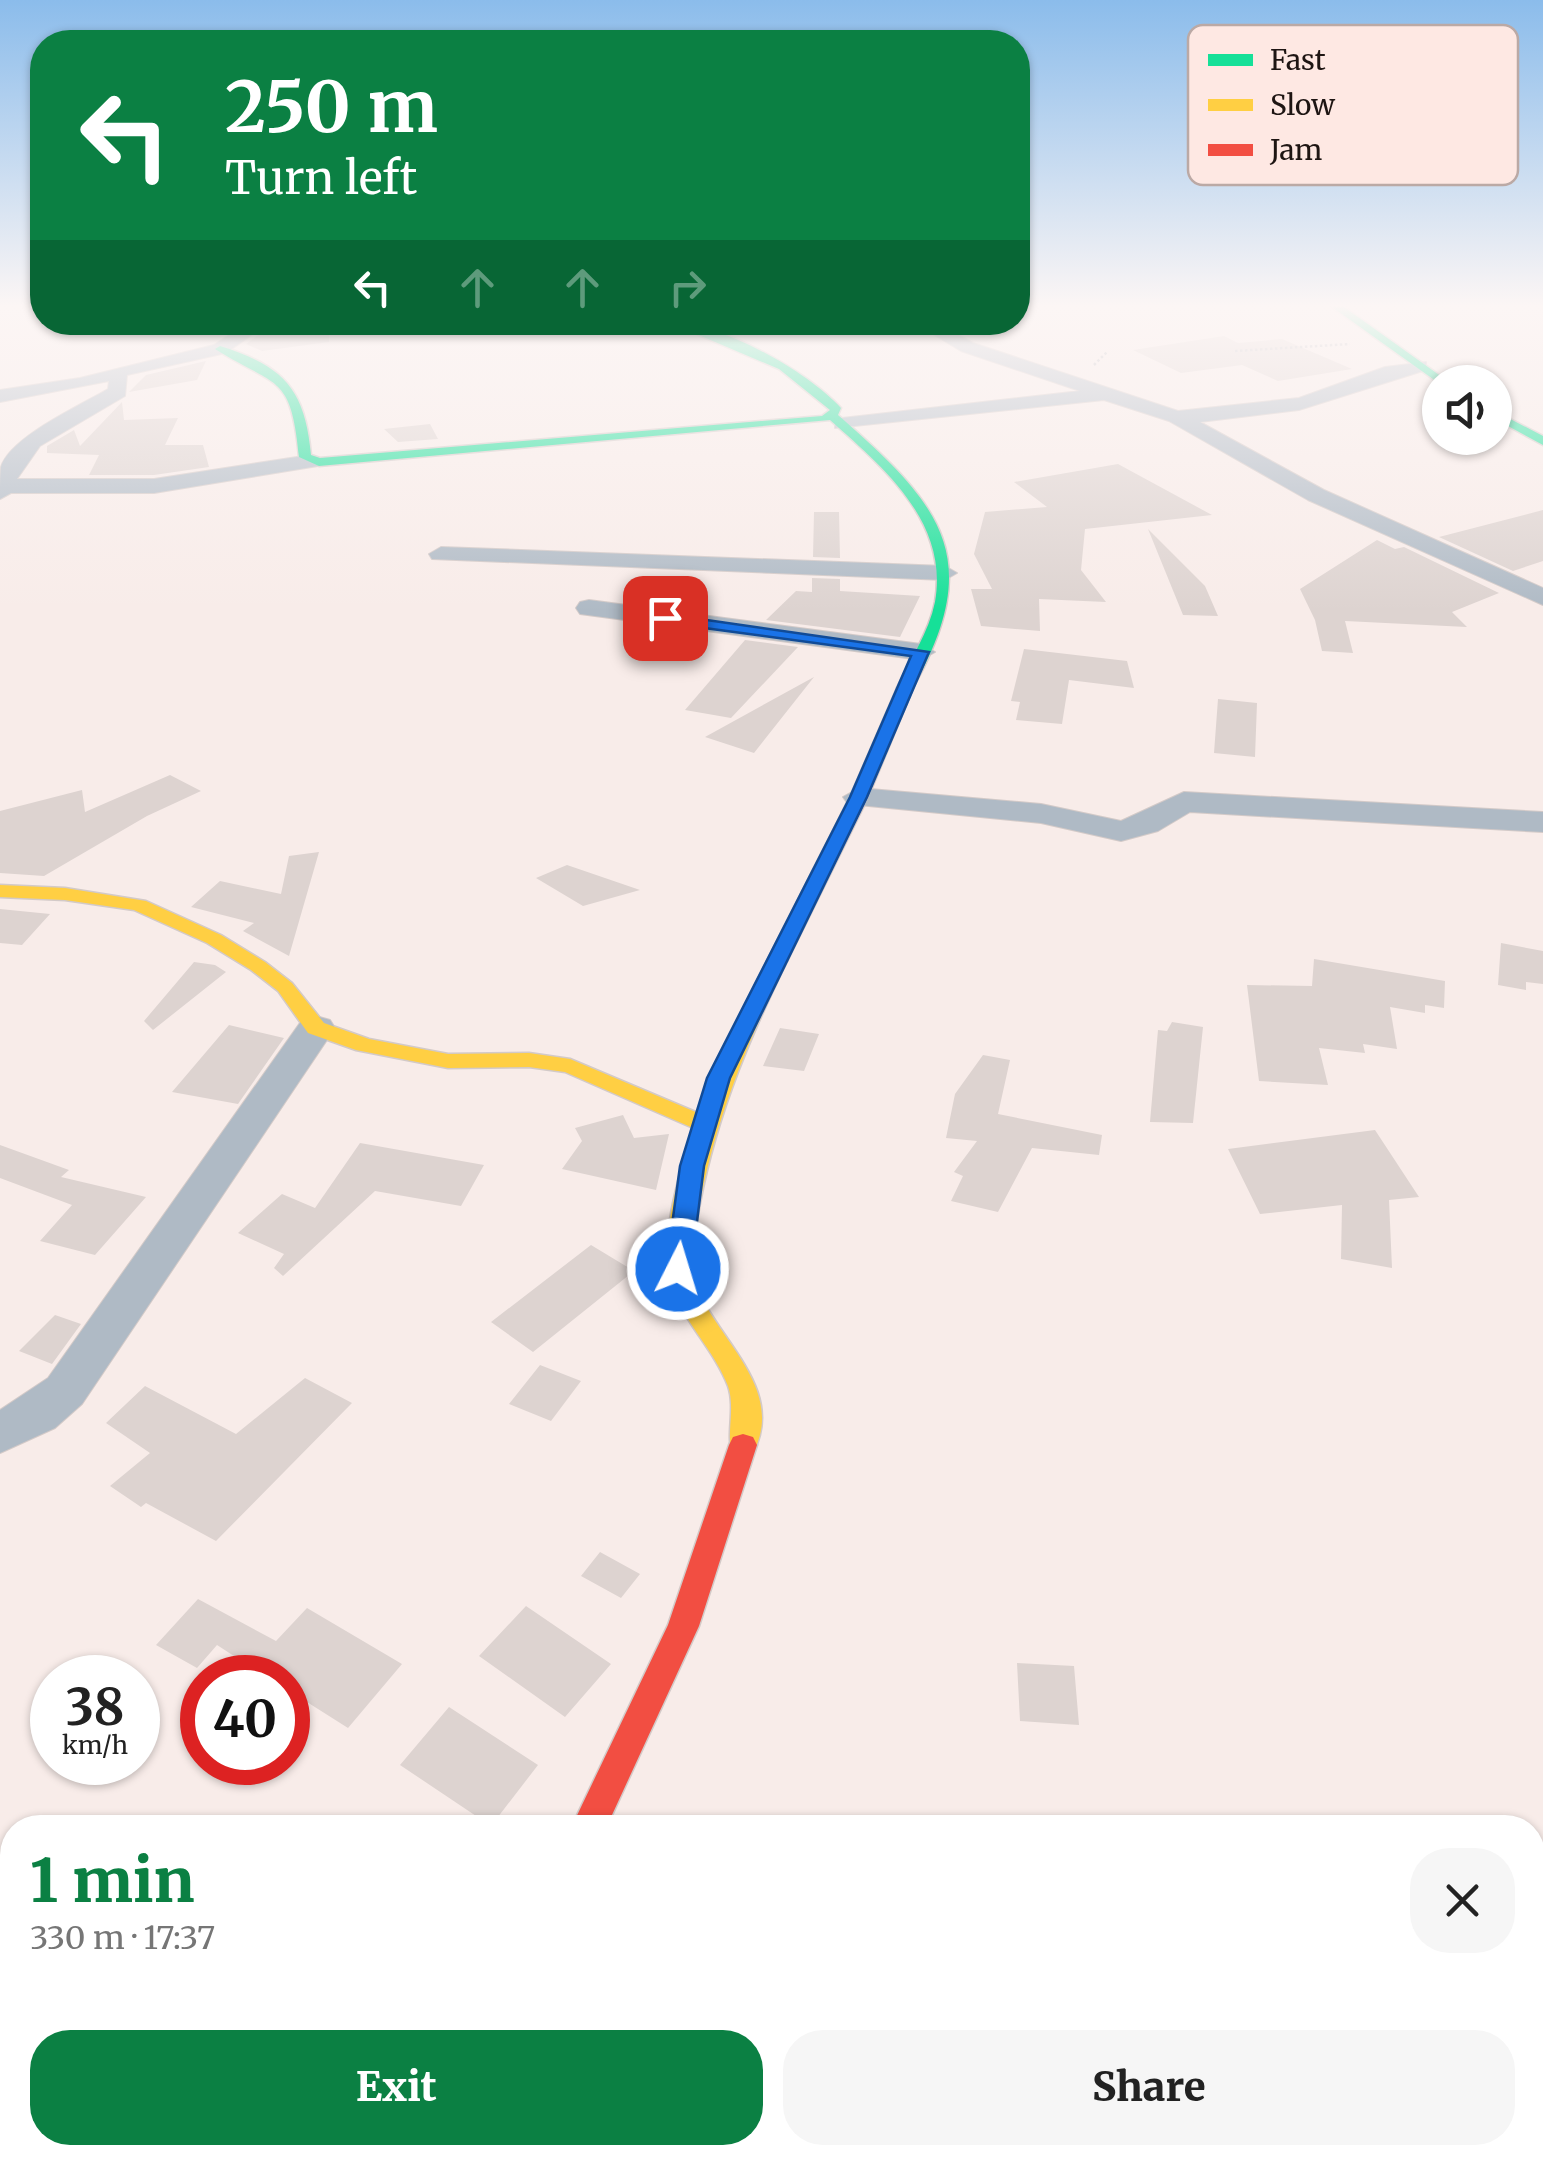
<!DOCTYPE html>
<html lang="en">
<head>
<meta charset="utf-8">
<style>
  body { margin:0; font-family:Merriweather,serif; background:#f6f6f6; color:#222; height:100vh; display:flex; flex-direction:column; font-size:38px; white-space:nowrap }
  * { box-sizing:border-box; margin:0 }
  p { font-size:32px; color:#767676 }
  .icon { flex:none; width:55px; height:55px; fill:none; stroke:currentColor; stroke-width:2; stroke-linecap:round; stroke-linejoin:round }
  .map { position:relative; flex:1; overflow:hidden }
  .panel { position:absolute; left:0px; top:1815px; width:1545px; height:350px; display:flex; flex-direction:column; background:#fff; border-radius:40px 40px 0 0; box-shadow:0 2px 8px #0004 }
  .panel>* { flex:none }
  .banner { position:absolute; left:30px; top:30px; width:1000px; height:305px; border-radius:40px; box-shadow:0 2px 8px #0004; background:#0b8043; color:#fff; overflow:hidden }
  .buttons { position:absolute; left:1422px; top:365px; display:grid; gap:20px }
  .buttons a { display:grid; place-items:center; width:90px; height:90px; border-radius:50%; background:#fff; box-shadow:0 2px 8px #0004; font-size:50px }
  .speed { position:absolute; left:30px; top:1655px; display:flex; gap:20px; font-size:50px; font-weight:700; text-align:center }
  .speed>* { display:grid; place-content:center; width:130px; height:130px; border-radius:50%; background:#fff; box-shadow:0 2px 8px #0004; line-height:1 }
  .speed small { font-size:25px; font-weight:400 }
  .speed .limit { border:15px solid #d22; background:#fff; color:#111 }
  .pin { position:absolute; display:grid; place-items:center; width:85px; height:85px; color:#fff; margin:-42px; border-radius:20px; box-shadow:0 5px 15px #0006 }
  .me { position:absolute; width:110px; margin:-55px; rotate:5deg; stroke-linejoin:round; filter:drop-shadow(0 0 8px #0008) }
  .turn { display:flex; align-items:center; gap:35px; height:210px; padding:0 30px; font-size:45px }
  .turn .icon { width:130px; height:130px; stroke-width:2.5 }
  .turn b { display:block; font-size:70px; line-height:85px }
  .lanes { display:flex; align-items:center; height:95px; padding:0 30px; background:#0003; justify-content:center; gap:50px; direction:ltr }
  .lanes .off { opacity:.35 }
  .round { display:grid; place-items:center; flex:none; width:105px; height:105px; border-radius:40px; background:#f6f6f6 }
  .overview { display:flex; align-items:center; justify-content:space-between; height:170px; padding:0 30px }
  h1 { font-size:60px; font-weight:800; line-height:75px; color:#0b8043 }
  .action { display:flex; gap:20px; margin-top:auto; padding:20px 30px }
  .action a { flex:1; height:115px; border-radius:40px; background:#0b8043; color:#fff; font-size:40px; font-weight:800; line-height:115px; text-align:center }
  .action a+a { background:#f6f6f6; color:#222 }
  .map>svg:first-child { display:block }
  .building { fill:#ddd3d0 }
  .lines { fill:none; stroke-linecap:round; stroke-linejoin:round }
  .street-casing { stroke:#d3cac8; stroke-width:2 }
  .fast-casing { stroke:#d3cac8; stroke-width:3 }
  .slow-casing { stroke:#d3cac8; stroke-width:3 }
  .jam-casing { stroke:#d3cac8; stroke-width:3 }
  .path { stroke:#b5b8be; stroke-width:2.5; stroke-dasharray:2.5 2.5; stroke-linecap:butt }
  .street { fill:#afbac5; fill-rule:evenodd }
  .fast { fill:#16e098; fill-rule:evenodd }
  .slow { fill:#ffcf43; fill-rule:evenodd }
  .jam { fill:#f24e42; fill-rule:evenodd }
  .route { fill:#1a73e8; stroke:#114b97; stroke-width:2.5 }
  .key { fill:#fee8e3; stroke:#bba9a5; stroke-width:2.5 }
  .key-label { font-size:28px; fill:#1e1513 }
</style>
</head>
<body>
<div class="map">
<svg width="1543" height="2165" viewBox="0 0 1543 2165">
  <rect width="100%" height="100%" fill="#f8ece9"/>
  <!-- building -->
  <path class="building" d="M272,325L329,328V342L262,351L246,344Z
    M1224,336L1238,343L1282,339L1352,369L1278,381L1242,365L1181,373L1133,350Z
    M206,361L197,380L129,392L146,375Z
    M122,402L124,420L178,418L165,445H203L209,467L154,475H89L99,455L47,453V446L74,430L80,446Z
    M430,424L438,439L398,442L384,429Z
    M1118,464L1212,515L1085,529L1081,570L1106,602L1039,599L1040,631L981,626L971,589H992L974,554L985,512L1047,507L1014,482Z
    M1543,510V561L1513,571L1439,537Z
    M814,512H839L840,558L813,557Z
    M1148,529L1205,586L1218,616L1183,615Z
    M1377,540L1395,549L1404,547L1499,593L1452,612L1467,627L1345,621L1353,653L1322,651L1315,620L1300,589Z
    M812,578L840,579V591L920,596L900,637L766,620L796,591L812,592Z
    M745,640L798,647L731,718L685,710Z
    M1024,649L1127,661L1134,688L1069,680L1062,724L1016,720L1020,702L1011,701Z
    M814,677L754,753L705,737Z
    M1218,699L1257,703L1255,757L1214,753Z
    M170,775L201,791L147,816L44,876L0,873V811L82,790L85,812Z
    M319,852L289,956L243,931L254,923L191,907L220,881L281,894L289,856Z
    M567,865L640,890L583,906L536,878Z
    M0,909L50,914L22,945L0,943Z
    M1501,943L1543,951V984L1526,982V990L1498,985Z
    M1314,959L1445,981L1444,1008L1425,1005V1013L1390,1007L1397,1049L1363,1044L1365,1053L1319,1048L1328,1085L1259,1081L1247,985L1312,986Z
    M194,962L215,965L226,972L153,1030L144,1021Z
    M1172,1022L1203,1027L1193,1123L1150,1122L1158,1030L1167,1031Z
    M229,1025L284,1038L238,1104L172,1092Z
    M780,1028L819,1034L804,1071L763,1066Z
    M983,1055L1010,1060L998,1114L1102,1135L1099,1155L1032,1148L998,1212L951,1201L963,1176L954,1172L977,1141L946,1138L955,1094Z
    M623,1115L634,1138L669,1134L656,1190L562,1169L582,1141L575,1128Z
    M1375,1130L1419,1197L1389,1200L1392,1268L1341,1259L1342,1205L1260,1214L1228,1149Z
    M360,1143L484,1165L461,1206L375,1191L283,1276L274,1268L284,1254L238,1233L282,1194L315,1208Z
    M0,1145L69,1170L61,1177L146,1197L95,1255L40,1241L72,1205L0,1178Z
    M591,1245L634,1271L533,1352L491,1322Z
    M55,1315L81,1324L52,1364L19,1351Z
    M540,1365L581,1381L551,1421L509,1404Z
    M305,1378L352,1403L216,1541L146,1503L141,1507L110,1486L150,1453L106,1423L145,1386L236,1434Z
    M600,1552L640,1574L621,1598L581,1576Z
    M198,1599L276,1641L307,1608L402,1664L348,1728L288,1690V1678H268L217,1645L197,1668L156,1645Z
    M526,1606L611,1664L565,1717L479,1656Z
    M1017,1663L1074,1666L1079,1725L1020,1721Z
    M449,1707L538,1765L491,1826L400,1765Z"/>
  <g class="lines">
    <!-- street casing -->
    <g class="street-casing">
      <path id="street" d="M249,322H270L226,353L127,375L125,396L40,446L17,479H154L310,455L321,461L318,466L154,493H11L0,499C0,489 0,476 1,467C10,437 81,405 108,389L109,381L0,402V390L80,378L214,345Z
        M913,322H935L973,343L1178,411L1299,398L1385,367L1426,362V370L1299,410L1200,422L1324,490L1543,588V605L1308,500L1169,421L1104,400L835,428V420L842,418L1080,391L961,351Z
        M441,547L945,566L957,573L945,580L432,559L429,554Z
        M589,600L921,644L935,652L921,660L580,614L576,608L580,602Z
        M859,788L1041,804L1121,821L1184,792L1543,812V832L1190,812L1158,831L1121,841L1041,823L848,804L843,797Z
        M316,1016L330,1020L335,1028L82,1404L55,1428L0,1453V1410L48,1378L302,1020Z
        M339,2152H414L408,2165H334Z"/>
    </g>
    <!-- fast casing -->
    <g class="fast-casing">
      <path id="fast" d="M1332,307H1344L1449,382L1440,384Z
        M668,322C720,322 806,370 841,408L838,415C942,506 987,558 911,691L897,688C910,660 929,632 935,602C949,522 884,468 830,420L319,466L299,457C291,373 277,388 215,349L220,346C284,366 305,389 311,455L320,458L822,416L830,410L779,369Z
        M1495,411L1543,436V445L1495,419Z"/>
    </g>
    <!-- slow casing -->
    <g class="slow-casing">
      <path id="slow" d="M0,885L65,888L146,901L221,935L265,962L292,983L324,1023L369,1039L448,1054L529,1053L570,1059L698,1113L721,1055L767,961L777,955L784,957L787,961C746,1045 712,1127 697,1220C695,1237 688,1256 692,1273C707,1334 789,1384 753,1453L743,1456L733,1453C725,1438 736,1409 728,1386C716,1355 692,1330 677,1300C653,1255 679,1175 693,1128L565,1072L529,1067L448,1068L356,1050L308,1033L278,991L251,970L207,943L134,910L65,900L0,897Z"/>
    </g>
    <!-- jam casing -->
    <g class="jam-casing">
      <path id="jam" d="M905,683L913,688L868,797L787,961L777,967L770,965L767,961L850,797L897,688Z
        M743,1434L753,1437L757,1445L699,1626L606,1828H571L668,1625L729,1445L733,1437Z"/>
    </g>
    <!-- path -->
    <path class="path" d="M1235,351L1350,344
      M1094,365L1107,352"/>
    <!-- street -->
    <use href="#street" class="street"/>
    <!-- fast -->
    <use href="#fast" class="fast"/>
    <!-- slow -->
    <use href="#slow" class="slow"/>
    <!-- jam -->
    <use href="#jam" class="jam"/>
  </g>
  <!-- sky -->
  <linearGradient id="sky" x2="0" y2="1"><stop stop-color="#8bbceb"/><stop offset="0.5" stop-color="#fcf6f5"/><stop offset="1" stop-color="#fcf6f5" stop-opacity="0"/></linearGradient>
  <rect width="1543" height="611" fill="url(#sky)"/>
  <!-- route -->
  <path class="route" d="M665,614L929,652L867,797L730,1078L704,1166L691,1269L678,1279L666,1269L680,1166L707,1078L850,797L911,656L660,622L658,618Z"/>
  <!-- legend -->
  <rect x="1188" y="25" width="330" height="160" rx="15" class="key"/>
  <rect x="1208" y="54" width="45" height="12" fill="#16e098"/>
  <rect x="1208" y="99" width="45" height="12" fill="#ffcf43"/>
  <rect x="1208" y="144" width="45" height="12" fill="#f24e42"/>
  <g class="key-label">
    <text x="1270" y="70">Fast</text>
    <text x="1270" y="115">Slow</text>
    <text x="1270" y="160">Jam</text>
  </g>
</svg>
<div class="buttons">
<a><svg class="icon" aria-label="sound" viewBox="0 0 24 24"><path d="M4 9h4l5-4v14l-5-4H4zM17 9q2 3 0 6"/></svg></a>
</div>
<div class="speed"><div>38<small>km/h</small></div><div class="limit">40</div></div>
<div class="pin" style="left:665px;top:618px;background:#d93025"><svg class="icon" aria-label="arrive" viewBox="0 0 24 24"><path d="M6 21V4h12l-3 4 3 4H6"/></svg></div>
<svg class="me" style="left:678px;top:1269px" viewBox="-20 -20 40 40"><circle r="17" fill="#1a73e8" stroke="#fff" stroke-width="3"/><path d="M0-11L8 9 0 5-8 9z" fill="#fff"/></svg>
<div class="banner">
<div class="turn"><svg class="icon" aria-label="left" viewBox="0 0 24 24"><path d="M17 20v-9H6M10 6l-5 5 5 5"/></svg><div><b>250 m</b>Turn left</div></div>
<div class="lanes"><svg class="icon" aria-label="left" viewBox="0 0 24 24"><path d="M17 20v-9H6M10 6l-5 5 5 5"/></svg><svg class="icon off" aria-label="ahead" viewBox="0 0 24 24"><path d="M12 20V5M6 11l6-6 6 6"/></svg><svg class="icon off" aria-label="ahead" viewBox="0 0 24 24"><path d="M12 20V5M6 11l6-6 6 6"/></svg><svg class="icon off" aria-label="right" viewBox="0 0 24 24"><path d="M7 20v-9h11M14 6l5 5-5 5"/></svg></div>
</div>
<section class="panel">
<div class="overview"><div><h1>1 min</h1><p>330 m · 17:37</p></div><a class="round"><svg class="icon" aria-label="close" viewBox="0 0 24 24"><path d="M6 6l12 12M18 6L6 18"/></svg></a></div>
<div class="action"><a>Exit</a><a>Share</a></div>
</section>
</div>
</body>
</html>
